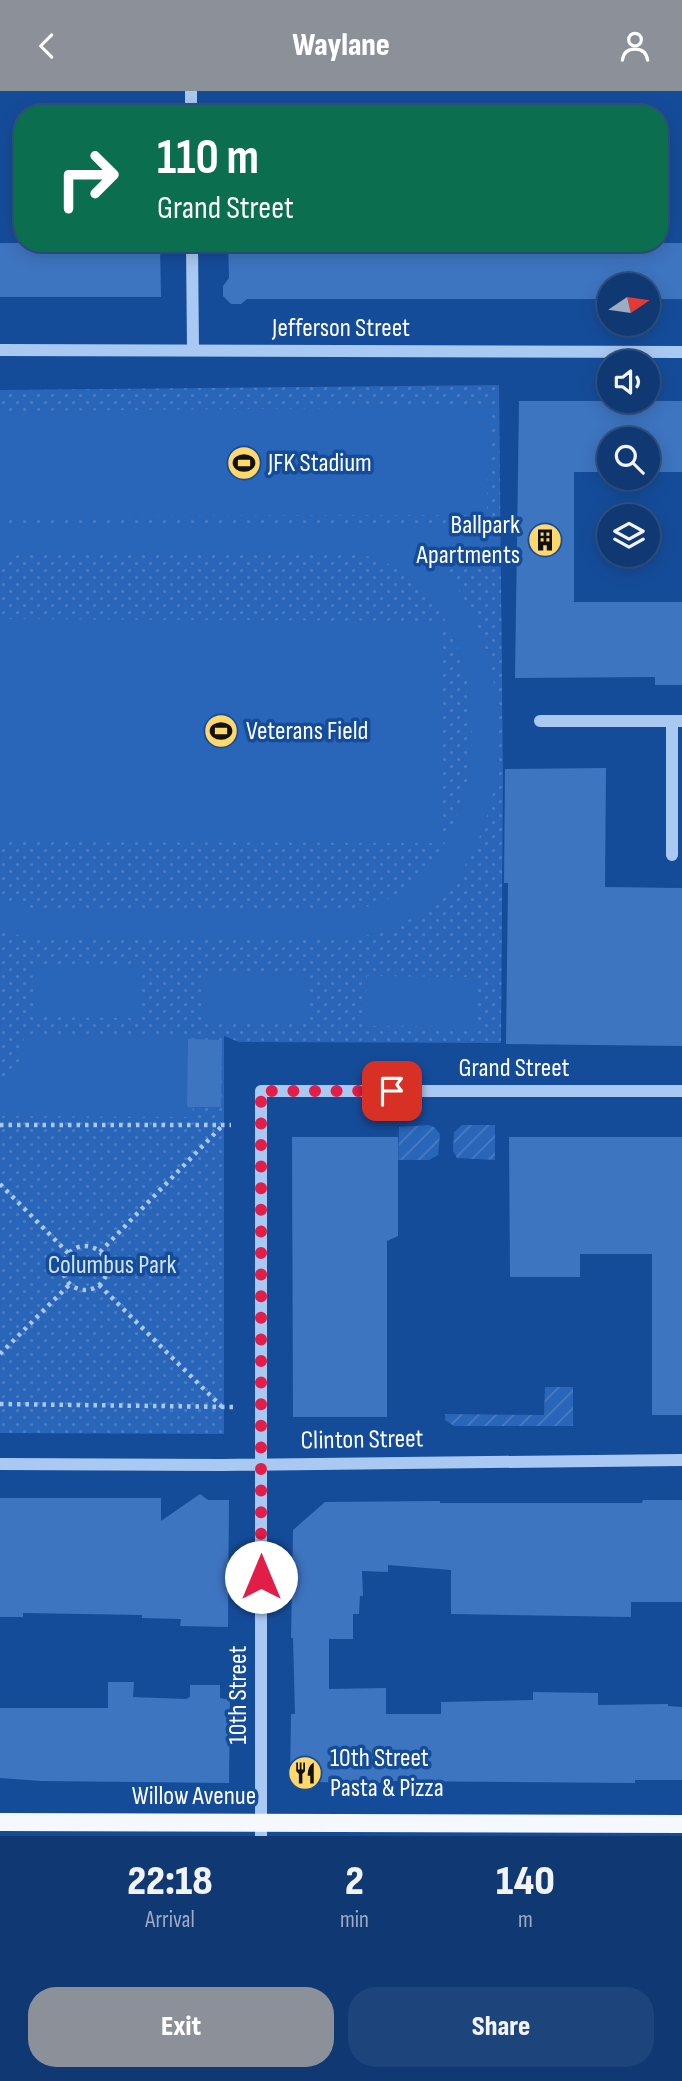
<!DOCTYPE html>
<html lang="en">
<head>
<meta charset="utf-8">
<style>
  body { margin:0; font-family:"Sofia Sans Condensed",sans-serif; background:#1e447c; color:#f1f3f6; height:100vh; display:flex; flex-direction:column; font-size:26px; white-space:nowrap }
  * { box-sizing:border-box; margin:0 }
  p { font-size:23px; color:#9cacc5 }
  .icon { flex:none; width:38px; height:38px; fill:none; stroke:currentColor; stroke-width:2; stroke-linecap:round; stroke-linejoin:round }
  .map { position:relative; height:1745px; overflow:hidden }
  .panel { display:flex; flex-direction:column; background:#103974; flex:1 }
  .panel>* { flex:none }
  .hud { position:absolute; left:14px; top:14px; width:654px; height:147px; border-radius:28px; box-shadow:0 4px 18px #0003,0 0 0 2px #305386; background:#0b6e4f; color:#fff; overflow:hidden }
  .needle { width:46px; rotate:77deg }
  .tools { position:absolute; left:597px; top:182px; display:grid; gap:14px }
  .tools a { display:grid; place-items:center; width:63px; height:63px; border-radius:50%; background:#103974; box-shadow:0 4px 18px #0003,0 0 0 2px #305386; font-size:35px }
  .pin { position:absolute; display:grid; place-items:center; width:60px; height:60px; color:#fff; margin:-30px; border-radius:14px; box-shadow:0 4px 10px #0006 }
  .me { position:absolute; width:77px; margin:-38px; rotate:0deg; stroke-linejoin:round; filter:drop-shadow(0 0 5px #0008) }
  .turn { display:flex; align-items:center; gap:24px; height:147px; padding:0 28px; font-size:32px }
  .turn .icon { width:91px; height:91px; stroke-width:2.5 }
  .turn b { display:block; font-size:49px; line-height:60px }
  .eta { display:flex; justify-content:space-evenly; align-items:center; height:119px; text-align:center }
  .eta b { font-size:42px; font-weight:800; line-height:49px }
  .button { display:flex; gap:14px; margin-top:auto; padding:14px 28px }
  .button a { flex:1; height:80px; border-radius:28px; background:#8c9099; color:#fff; font-size:28px; font-weight:800; line-height:80px; text-align:center }
  .button a+a { background:#1e447c; color:#f1f3f6 }
  header { display:flex; justify-content:space-between; align-items:center; height:91px; padding:0 28px; background:#8c9099; color:#fff; font-size:32px; font-weight:800 }
  .map>svg:first-child { display:block }
  .grass { fill:url(#grass-dots) }
  .garden { fill:url(#garden-furrows) }
  .pitch { fill:#2965b8 }
  .building { fill:#3e75c1 }
  .lines { fill:none; stroke-linecap:round; stroke-linejoin:round }
  .path { stroke:#aac9f2; stroke-width:4.5; stroke-dasharray:3.5 5; stroke-linecap:butt }
  .minor { stroke:#aac9f2; stroke-width:12 }
  .major { stroke:#f5f9ff; stroke-width:18 }
  .route { stroke:#e11d48; stroke-width:12; stroke-dasharray:0 21.6 }
  .labels { text-anchor:middle; dominant-baseline:central; stroke-width:7; stroke-linejoin:round; paint-order:stroke }
  .street-label { font-size:26px; fill:#fff; stroke:#154c9a }
  .poi-label { font-size:26px; fill:#fff; stroke:#154c9a; text-anchor:start }
  .park-label { font-size:26px; fill:#d1e4fd; stroke:#154c9a }
</style>
</head>
<body>
<header><svg class="icon" aria-label="back" viewBox="0 0 24 24"><path d="M15 5l-7 7 7 7"/></svg>Waylane<svg class="icon" aria-label="person" viewBox="0 0 24 24"><circle cx="12" cy="8" r="4"/><path d="M4 21q1-7 8-7t8 7"/></svg></header>
<div class="map">
<svg width="682" height="1745" viewBox="0 0 682 1745">
  <defs>
    <pattern id="grass-dots" width="8" height="8" patternUnits="userSpaceOnUse" patternTransform="scale(1.75)"><rect width="8" height="8" fill="#2965b8"/><path d="M2 2h.1M6 6h.1" fill="none" stroke="#497cc3" stroke-width="1.8" stroke-linecap="round"/></pattern>
    <pattern id="garden-furrows" width="10" height="10" patternUnits="userSpaceOnUse" patternTransform="scale(1.75)"><rect width="10" height="10" fill="#2965b8"/><path d="M-1 1l2-2M0 10L10 0M9 11l2-2" fill="none" stroke="#497cc3"/></pattern>
  </defs>
  <rect width="100%" height="100%" fill="#154c9a"/>
  <!-- grass -->
  <path class="grass" d="M499,294L503,691L501,952L239,951L224,945V1343L0,1342V299Z"/>
  <!-- garden -->
  <path class="garden" d="M429,1034L434,1036L440,1043L438,1064L429,1069H398L399,1036Z
    M462,1034H495V1069L457,1067L453,1060L454,1041Z
    M545,1296H573V1335H454L445,1329V1323L544,1324Z"/>
  <!-- pitch -->
  <path class="pitch" d="M489,316L487,424L0,425V320Z
    M0,433H497V462H427C537,559 525,820 359,846L38,847L0,841V811L38,818L343,819C514,812 515,470 344,462L39,461L26,462L0,468Z
    M0,528L441,530V752L0,751Z
    M33,876L141,877V927L33,926Z
    M203,882L310,883V933L203,932Z
    M367,885L475,886L474,936L366,935Z
    M24,944H188L193,1026L0,1025V994L23,971Z"/>
  <!-- building -->
  <path class="building" d="M0,152H160L161,206H0Z
    M228,152H682V208H648V194H609V208H247L241,213H231L223,205V195L229,187Z
    M519,310H682V381H648V348H609V381H574V511H682V594H655V586L515,587Z
    M606,677L605,796L682,797V955L506,953L508,792H504L505,678Z
    M188,948L222,949L221,1016H187Z
    M292,1046H398V1145L387,1150V1326H293Z
    M509,1046H682V1324H652V1163H580V1186H510Z
    M200,1403L208,1409H229L228,1536L180,1535L181,1528L142,1527V1524L23,1522V1526H0V1407H161V1430Z
    M643,1409H682V1511H631V1526L451,1523V1479L388,1474V1481L362,1480L363,1505H360L359,1523H353V1548H329V1598L386,1597V1623H441V1611L533,1609V1601L598,1602V1614L668,1613V1615L682,1616V1689H635V1692L386,1690L377,1693L290,1690L291,1623H295L293,1547H291L293,1439L325,1411L440,1410V1412H642Z
    M108,1591H134L133,1606L186,1608L190,1606V1594H220V1607L230,1609L229,1692L41,1690L0,1687V1617H108Z"/>
  <g class="lines">
    <!-- path -->
    <path class="path" d="M0,1034H231
      M0,1093L68,1162
      M63 1177a22 22 0 1 1 44 0a22 22 0 1 1-44 0Z
      M100,1161L222,1035
      M99,1194L222,1316
      M0,1263L70,1193
      M0,1313L234,1316"/>
    <!-- minor -->
    <path class="minor" d="M191,0V23
      M192,152L193,259
      M0,259L682,261
      M540,630H682
      M672,764V630
      M0,1373L221,1374L682,1369
      M261,1745V1000H682"/>
    <!-- major -->
    <path class="major" d="M0,1731L682,1733"/>
  </g>
  <g class="lines">
    <!-- route -->
    <path class="route" d="M261,1486V1000H392"/>
  </g>
  <!-- icons -->
  <defs>
    <g id="stadium-disc" transform="scale(1.75)"><circle r="9.5" fill="#ffd86b" stroke="#154c9a"/><path d="M0-5a6.5 5 0 1 0 0 10a6.5 5 0 1 0 0-10ZM-3.5-1.8h7v3.6h-7Z" fill="#111"/></g>
    <g id="building-disc" transform="scale(1.75)"><circle r="9.5" fill="#ffd86b" stroke="#154c9a"/><path d="M-4-6H4V6H1V3H-1V6H-4ZM-2.5-4.3h1.7v1.8h-1.7ZM.8-4.3h1.7v1.8H.8ZM-2.5-1h1.7V.8h-1.7ZM.8-1h1.7V.8H.8Z" fill="#111"/></g>
    <g id="restaurant-disc" transform="scale(1.75)"><circle r="9.5" fill="#ffd86b" stroke="#154c9a"/><path d="M-5-6h1v4h1v-4h1v4h1v-4h1v5L-1.5 .5V6h-2V.5L-5-1ZM5-6V6H3V1.5H1.5Q1.5-4 5-6Z" fill="#111"/></g>
  </defs>
  <g fill-rule="evenodd">
    <use href="#stadium-disc" x="244" y="372"/>
    <use href="#building-disc" x="545" y="449"/>
    <use href="#stadium-disc" x="221" y="640"/>
    <use href="#restaurant-disc" x="305" y="1682"/>
  </g>
  <g class="labels">
    <!-- street labels -->
    <g class="street-label">
      <text x="341" y="237">Jefferson Street</text>
      <text x="514" y="977">Grand Street</text>
      <text transform="translate(362 1349) rotate(-1)">Clinton Street</text>
      <text transform="translate(238 1604) rotate(-90)">10th Street</text>
      <text x="194" y="1705">Willow Avenue</text>
    </g>
    <!-- poi labels -->
    <g class="poi-label">
      <text x="268" y="372">JFK Stadium</text>
      <text x="520" y="434" text-anchor="end">Ballpark<tspan x="520" dy="30">Apartments</tspan></text>
      <text x="246" y="640">Veterans Field</text>
      <text x="330" y="1667">10th Street<tspan x="330" dy="30">Pasta &amp; Pizza</tspan></text>
    </g>
    <!-- park labels -->
    <g class="park-label">
      <text x="112" y="1174">Columbus Park</text>
    </g>
  </g>
</svg>
<div class="tools">
<a><svg class="needle" viewBox="-14 -14 28 28"><path d="M0-13l5 13h-10z" fill="#e53935"/><path d="M0 13l5-13h-10z" fill="#9cacc5"/></svg></a>
<a><svg class="icon" aria-label="sound" viewBox="0 0 24 24"><path d="M4 9h4l5-4v14l-5-4H4zM17 9q2 3 0 6"/></svg></a>
<a><svg class="icon" aria-label="search" viewBox="0 0 24 24"><circle cx="10" cy="10" r="6"/><path d="M15 15l6 6"/></svg></a>
<a><svg class="icon" aria-label="layers" viewBox="0 0 24 24"><path d="M12 4l9 5-9 5-9-5zM3 14l9 5 9-5"/></svg></a>
</div>
<div class="pin" style="left:392px;top:1000px;background:#d93025"><svg class="icon" aria-label="arrive" viewBox="0 0 24 24"><path d="M6 21V4h12l-3 4 3 4H6"/></svg></div>
<svg class="me" style="left:261px;top:1486px" viewBox="-20 -20 40 40"><circle r="19" fill="#fff"/><path d="M0-13L10 11 0 6-10 11z" fill="#e11d48"/></svg>
<div class="hud">
<div class="turn"><svg class="icon" aria-label="right" viewBox="0 0 24 24"><path d="M7 20v-9h11M14 6l5 5-5 5"/></svg><div><b>110 m</b>Grand Street</div></div>
</div>
</div>
<section class="panel">
<div class="eta">
<div><b>22:18</b><p>Arrival</p></div>
<div><b>2</b><p>min</p></div>
<div><b>140</b><p>m</p></div>
</div>
<div class="button"><a>Exit</a><a>Share</a></div>
</section>
</body>
</html>
